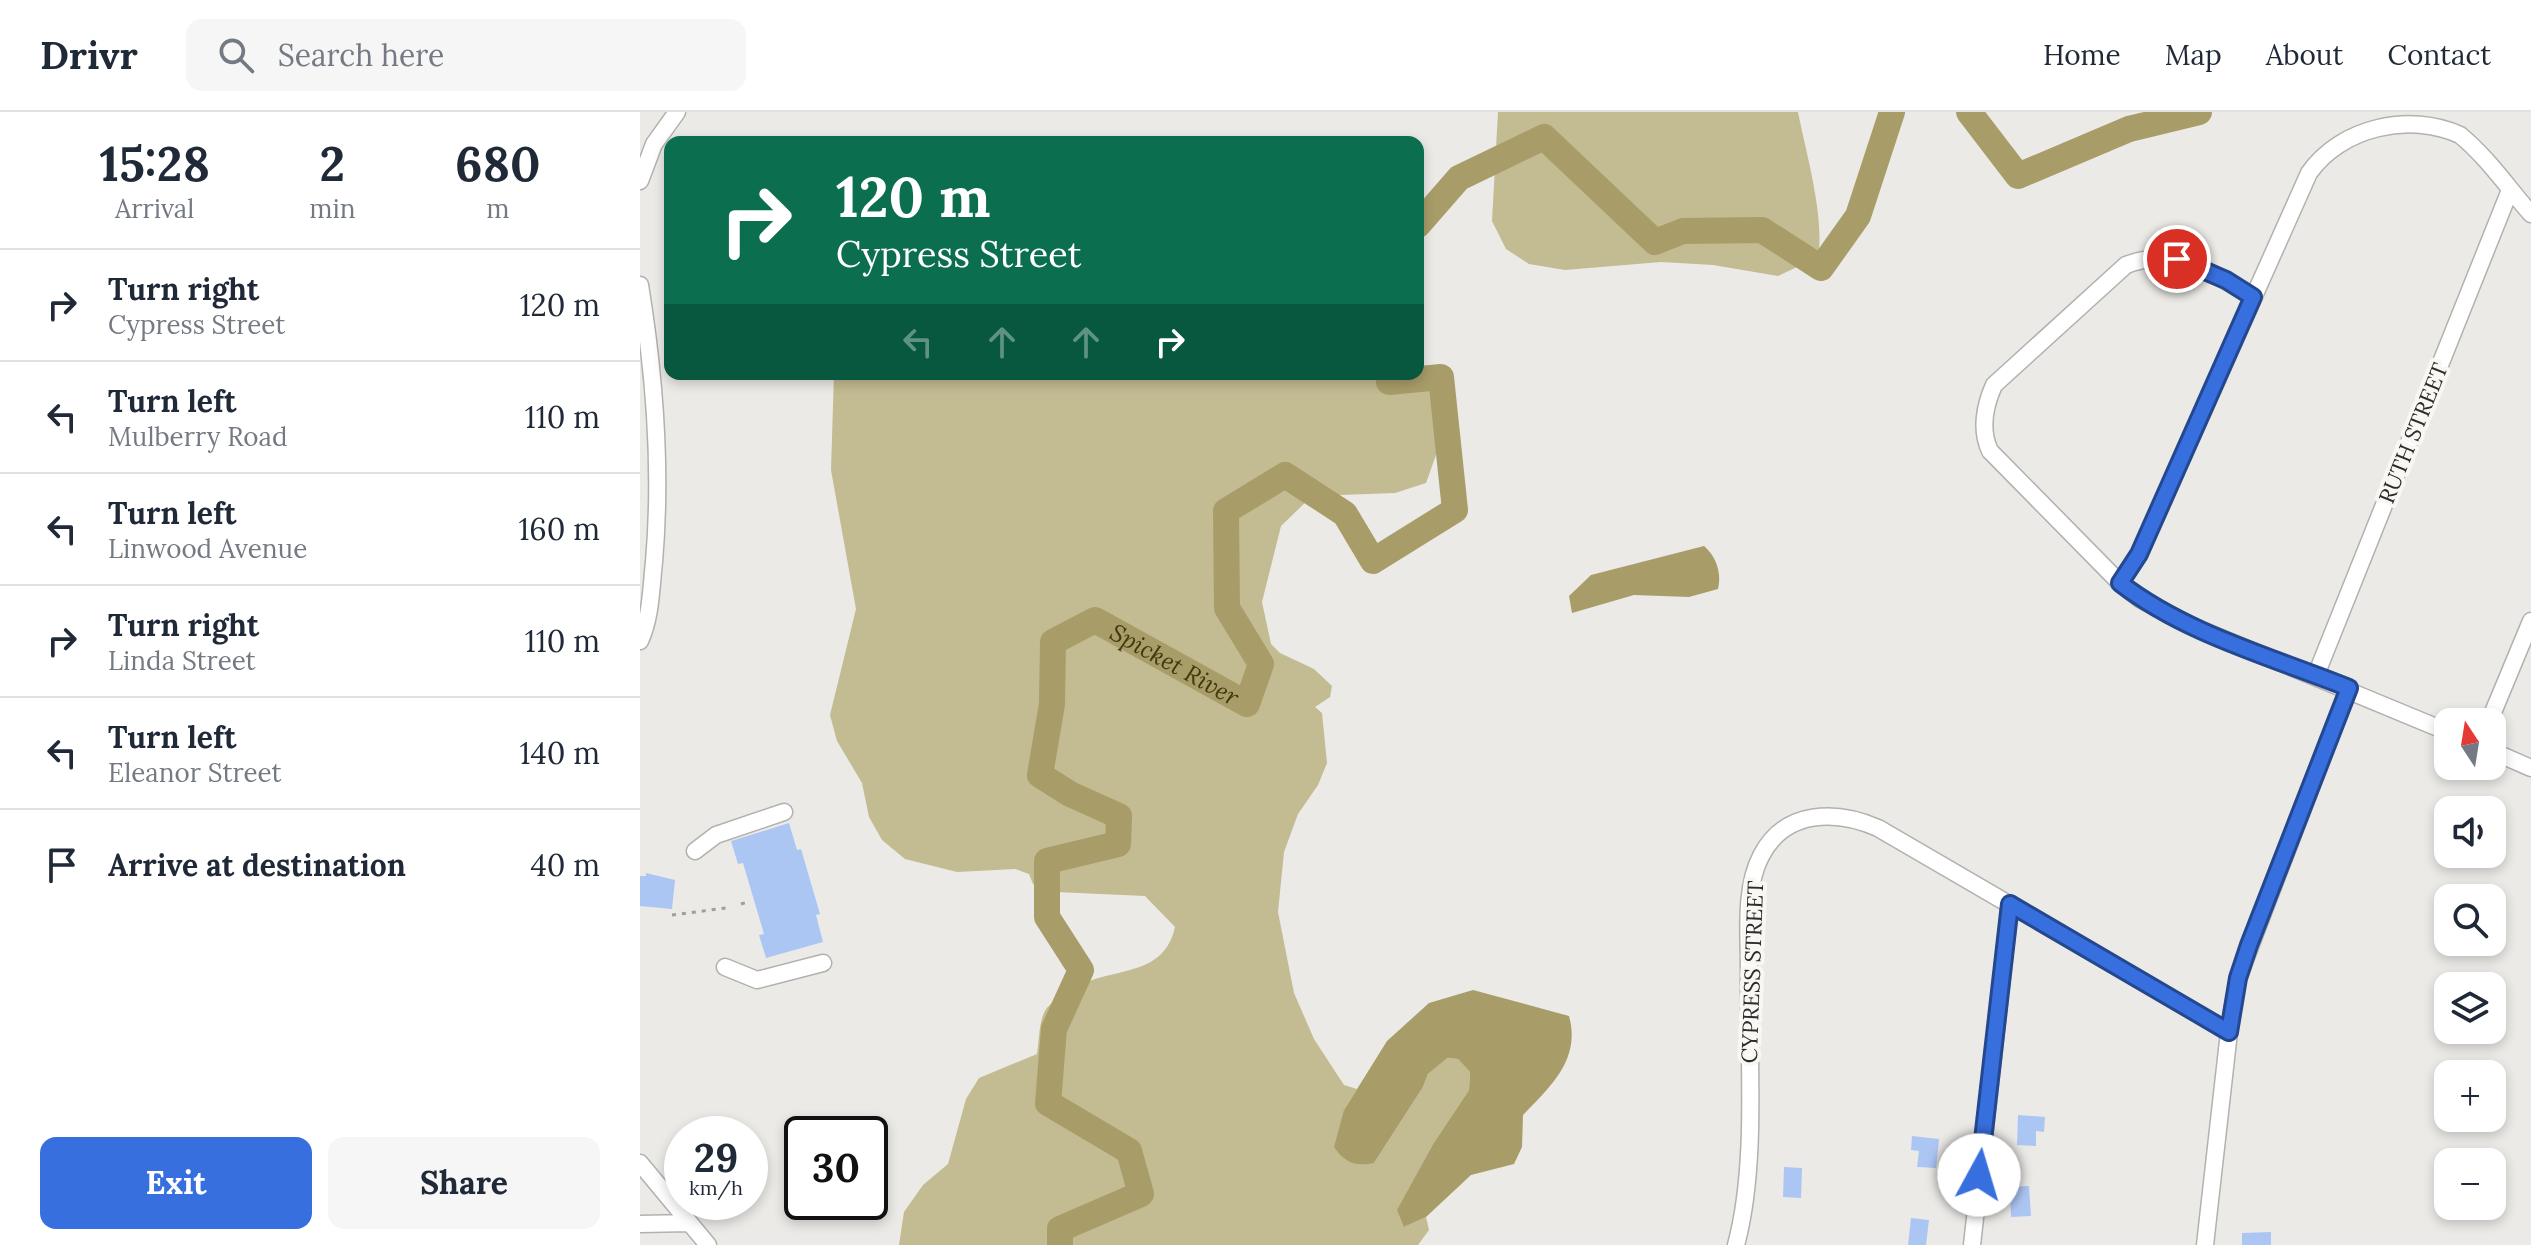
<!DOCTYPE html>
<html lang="en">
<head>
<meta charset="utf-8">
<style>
  body { margin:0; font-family:Lora,serif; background:#f6f6f7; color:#1f2937; height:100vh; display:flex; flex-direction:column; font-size:30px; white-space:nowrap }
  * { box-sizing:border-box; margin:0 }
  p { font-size:26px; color:#747a83 }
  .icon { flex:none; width:44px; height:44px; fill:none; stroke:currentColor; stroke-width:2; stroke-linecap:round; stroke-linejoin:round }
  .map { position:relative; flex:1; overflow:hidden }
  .drawer { display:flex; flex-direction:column; background:#fff; width:640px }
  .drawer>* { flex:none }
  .top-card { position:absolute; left:24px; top:24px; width:760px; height:244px; border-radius:16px; box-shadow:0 4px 12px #0003; background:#0b6e4f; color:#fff; overflow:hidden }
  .needle { width:52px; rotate:348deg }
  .tools { position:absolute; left:1794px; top:596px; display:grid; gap:16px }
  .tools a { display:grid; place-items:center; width:72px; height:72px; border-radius:16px; background:#fff; box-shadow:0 4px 12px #0003; font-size:40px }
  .speed { position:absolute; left:24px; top:1004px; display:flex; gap:16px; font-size:40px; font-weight:700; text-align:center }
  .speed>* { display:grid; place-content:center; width:104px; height:104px; border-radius:50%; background:#fff; box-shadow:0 4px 12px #0003; line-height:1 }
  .speed small { font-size:20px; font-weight:400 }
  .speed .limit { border:4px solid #111; border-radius:12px; background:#fff; color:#111 }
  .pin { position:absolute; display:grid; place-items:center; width:68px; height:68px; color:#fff; margin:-34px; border:4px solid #fff; border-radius:50%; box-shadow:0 2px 8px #0007 }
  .me { position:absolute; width:88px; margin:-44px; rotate:6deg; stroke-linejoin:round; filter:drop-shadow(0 0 6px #0008) }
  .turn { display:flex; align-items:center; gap:28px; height:168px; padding:0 40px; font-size:36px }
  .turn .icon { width:104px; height:104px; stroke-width:2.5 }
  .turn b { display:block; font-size:56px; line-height:68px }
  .lanes { display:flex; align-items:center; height:76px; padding:0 40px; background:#0003; justify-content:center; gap:40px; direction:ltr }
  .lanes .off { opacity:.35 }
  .eta { display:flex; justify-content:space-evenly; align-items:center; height:136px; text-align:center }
  .eta b { font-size:48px; font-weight:700; line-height:56px }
  .button { display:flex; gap:16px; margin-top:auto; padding:16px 40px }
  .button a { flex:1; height:92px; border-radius:16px; background:#386fde; color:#fff; font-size:32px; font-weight:700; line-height:92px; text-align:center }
  .button a+a { background:#f6f6f7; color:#1f2937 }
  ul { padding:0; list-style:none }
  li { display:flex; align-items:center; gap:24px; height:112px; padding:0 40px; border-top:2px solid #e0e1e3 }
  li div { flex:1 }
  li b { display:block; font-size:30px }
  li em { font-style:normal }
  header { display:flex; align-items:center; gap:48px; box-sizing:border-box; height:112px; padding:0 40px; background:#fff; border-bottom:2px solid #e0e1e3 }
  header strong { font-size:38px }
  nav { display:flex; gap:44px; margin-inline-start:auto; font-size:28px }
  .search { width:560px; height:72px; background:#f6f6f7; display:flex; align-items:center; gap:20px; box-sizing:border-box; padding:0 28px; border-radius:16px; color:#747a83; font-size:30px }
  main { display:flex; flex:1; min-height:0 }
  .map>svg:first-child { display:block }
  .green { fill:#c3bb91 }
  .water { fill:#a89d69 }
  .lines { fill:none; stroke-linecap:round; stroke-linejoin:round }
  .river { stroke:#a89d69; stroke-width:26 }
  .building { fill:#acc6f4 }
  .minor-casing { stroke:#b2b1ae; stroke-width:19 }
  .path { stroke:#9f9e9c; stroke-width:3; stroke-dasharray:4 6; stroke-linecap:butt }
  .minor { stroke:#fff; stroke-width:16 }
  .route-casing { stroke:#244890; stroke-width:20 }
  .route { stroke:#386fde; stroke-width:14 }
  .labels { text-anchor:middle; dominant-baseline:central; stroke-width:8; stroke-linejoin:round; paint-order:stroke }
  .street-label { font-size:22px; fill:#2c2c2a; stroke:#f8f7f4 }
  .water-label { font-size:24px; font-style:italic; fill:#41390e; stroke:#f8f7f4 }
</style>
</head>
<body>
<header>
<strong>Drivr</strong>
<div class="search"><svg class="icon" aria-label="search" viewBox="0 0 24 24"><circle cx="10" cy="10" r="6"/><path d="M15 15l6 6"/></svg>Search here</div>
<nav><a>Home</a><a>Map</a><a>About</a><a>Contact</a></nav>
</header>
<main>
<section class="drawer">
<div class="eta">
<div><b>15:28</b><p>Arrival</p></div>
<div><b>2</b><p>min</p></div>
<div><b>680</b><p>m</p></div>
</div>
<ul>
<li><svg class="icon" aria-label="right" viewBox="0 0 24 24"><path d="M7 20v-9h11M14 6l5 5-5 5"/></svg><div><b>Turn right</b><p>Cypress Street</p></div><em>120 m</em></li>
<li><svg class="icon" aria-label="left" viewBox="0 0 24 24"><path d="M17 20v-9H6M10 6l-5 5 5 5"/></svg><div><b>Turn left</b><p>Mulberry Road</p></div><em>110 m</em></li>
<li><svg class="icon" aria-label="left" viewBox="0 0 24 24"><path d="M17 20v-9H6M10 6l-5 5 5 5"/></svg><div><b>Turn left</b><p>Linwood Avenue</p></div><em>160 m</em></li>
<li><svg class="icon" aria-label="right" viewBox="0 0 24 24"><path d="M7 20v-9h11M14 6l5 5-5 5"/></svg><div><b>Turn right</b><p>Linda Street</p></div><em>110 m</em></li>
<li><svg class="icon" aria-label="left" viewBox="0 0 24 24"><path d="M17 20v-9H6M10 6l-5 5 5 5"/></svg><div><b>Turn left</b><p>Eleanor Street</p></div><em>140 m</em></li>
<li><svg class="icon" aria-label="arrive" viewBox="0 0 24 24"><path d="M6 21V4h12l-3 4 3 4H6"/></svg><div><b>Arrive at destination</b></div><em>40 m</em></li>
</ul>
<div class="button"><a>Exit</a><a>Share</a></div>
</section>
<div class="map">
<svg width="1891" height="1133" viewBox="0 0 1891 1133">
  <rect width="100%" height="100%" fill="#ebeae7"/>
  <!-- green -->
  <path class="green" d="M858,0H1158C1166,41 1185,105 1178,145L1138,164L1073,153L1021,150L925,158L889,152L866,137L852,109Z
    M194,262H777L806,277L812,298L786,371L755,381L672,384L641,414L622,490L631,532L640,541L674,557L692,574L690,585L675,595L682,601L687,651L678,673L658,702L644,740L638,800L654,881L674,927L704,973L717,977L704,998L734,1051L783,975L788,962L806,946L818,947L830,960L829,978L795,1029L764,1115L786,1105L789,1118L778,1133H259L264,1100L283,1073L308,1052L326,987L339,966L397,942C399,930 399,909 405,899C407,894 415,889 419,886C460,850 522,873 535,815L505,784L416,780L393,772L389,762L375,757L317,760L265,747L242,728L229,705L222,671L197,629L190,603L216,497L191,358Z"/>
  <!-- water -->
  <path class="water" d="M1064,434C1076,444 1082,461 1078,477L1049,485L994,483L932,501L929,484L951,463Z
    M833,878L929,904C941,947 911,974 883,1003L882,1035L874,1052L831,1063L786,1105L764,1115L757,1098L795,1029L829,978L830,960L818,947L807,946L788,962L783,975L734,1051C715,1055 704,1050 694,1035L704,998L747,929L789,891Z"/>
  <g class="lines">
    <!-- river -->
    <g class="river">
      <path d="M1329,0L1378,64L1489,17L1559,0"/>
      <path d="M778,113L819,66L904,25L1015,130L1043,119L1122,118L1181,156L1218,104L1252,0"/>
      <path id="s1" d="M420,1133V1117L501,1082L489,1039L408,991L414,917L441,858L407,805V749L478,732L479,704L430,682L400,663L412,592L413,530L455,508L607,592L621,552L587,496L586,399L645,363L705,402L733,449L815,398L801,265L749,270V262"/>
    </g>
  </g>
  <!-- building -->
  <path class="building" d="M149,711L157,738L161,737L180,802L176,803L183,830L126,846L119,823L124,822L103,751L98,752L91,729Z
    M6,761L35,768L32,797L0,794V764H6Z
    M1378,1003L1405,1005L1404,1020L1396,1019V1034L1377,1033Z
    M1272,1024L1299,1027L1296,1056L1277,1055L1279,1039L1271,1038Z
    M1144,1055L1162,1056L1161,1086L1143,1085Z
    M1389,1074L1391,1104L1371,1105L1370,1075Z
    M1271,1106L1289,1108L1286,1133H1268Z
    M1631,1120V1133H1602V1121Z"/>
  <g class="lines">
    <!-- minor casing -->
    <g class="minor-casing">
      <path id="minor" d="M0,69L14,32L37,0
        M0,173C15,265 22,357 14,450C11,477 11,505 0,529
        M1613,185C1574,161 1532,134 1486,153L1354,273C1345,293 1340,318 1350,339L1480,471L1500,487L1552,514L1808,620
        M1480,471L1499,442L1669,61C1701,15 1770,0 1820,23C1847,45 1869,77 1891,102
        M1676,563L1870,78
        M1849,610L1891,509
        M1852,639L1891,656
        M55,739L76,723L144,700
        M85,855L117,868L183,851
        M0,1051L68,1133
        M0,1112L49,1111
        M1096,1133C1118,1052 1108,943 1109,858C1109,823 1104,776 1121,744C1145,697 1197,698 1238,716L1589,920
        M1332,1133L1370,792
        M1565,1133L1589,920L1598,866L1709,576"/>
    </g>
    <!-- path -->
    <path class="path" d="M101,792L108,790
      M32,803L86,796"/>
    <!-- minor -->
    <use href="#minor" class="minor"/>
  </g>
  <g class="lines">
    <!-- route casing -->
    <g class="route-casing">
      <path id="route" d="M1339,1063L1370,792L1589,920L1598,866L1609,833L1709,576C1632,545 1546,522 1480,471L1499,442L1613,185L1586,168L1537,147"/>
    </g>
    <!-- route -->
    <use href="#route" class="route"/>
  </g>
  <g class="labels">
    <!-- street labels -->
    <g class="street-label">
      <text transform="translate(1773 321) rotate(-68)">RUTH STREET</text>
      <text transform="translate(1112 860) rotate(-88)">CYPRESS STREET</text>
    </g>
    <!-- water labels -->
    <g class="water-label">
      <text stroke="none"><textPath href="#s1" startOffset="964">Spicket River</textPath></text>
    </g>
  </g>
</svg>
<div class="tools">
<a><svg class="needle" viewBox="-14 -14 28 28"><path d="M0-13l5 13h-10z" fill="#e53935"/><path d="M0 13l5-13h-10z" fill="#747a83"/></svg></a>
<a><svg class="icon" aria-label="sound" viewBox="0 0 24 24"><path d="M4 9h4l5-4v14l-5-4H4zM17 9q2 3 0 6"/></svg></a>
<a><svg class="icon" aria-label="search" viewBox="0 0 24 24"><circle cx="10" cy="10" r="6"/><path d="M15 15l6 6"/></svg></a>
<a><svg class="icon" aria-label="layers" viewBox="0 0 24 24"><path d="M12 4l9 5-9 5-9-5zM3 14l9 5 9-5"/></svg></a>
<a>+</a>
<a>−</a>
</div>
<div class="speed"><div>29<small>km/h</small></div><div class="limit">30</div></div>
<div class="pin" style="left:1537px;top:147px;background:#d93025"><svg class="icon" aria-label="arrive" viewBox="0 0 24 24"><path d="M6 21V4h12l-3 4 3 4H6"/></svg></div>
<svg class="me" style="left:1339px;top:1063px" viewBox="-20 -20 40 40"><circle r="19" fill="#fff"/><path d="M0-13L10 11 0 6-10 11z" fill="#386fde"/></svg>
<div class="top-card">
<div class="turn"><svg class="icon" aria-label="right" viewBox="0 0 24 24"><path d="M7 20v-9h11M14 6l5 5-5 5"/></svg><div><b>120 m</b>Cypress Street</div></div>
<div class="lanes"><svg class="icon off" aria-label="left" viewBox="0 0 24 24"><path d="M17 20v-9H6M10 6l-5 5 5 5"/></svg><svg class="icon off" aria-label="ahead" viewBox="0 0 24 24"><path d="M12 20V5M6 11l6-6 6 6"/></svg><svg class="icon off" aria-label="ahead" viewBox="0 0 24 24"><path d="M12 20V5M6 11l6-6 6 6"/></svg><svg class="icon" aria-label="right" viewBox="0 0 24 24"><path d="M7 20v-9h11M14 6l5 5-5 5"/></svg></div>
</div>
</div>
</main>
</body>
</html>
